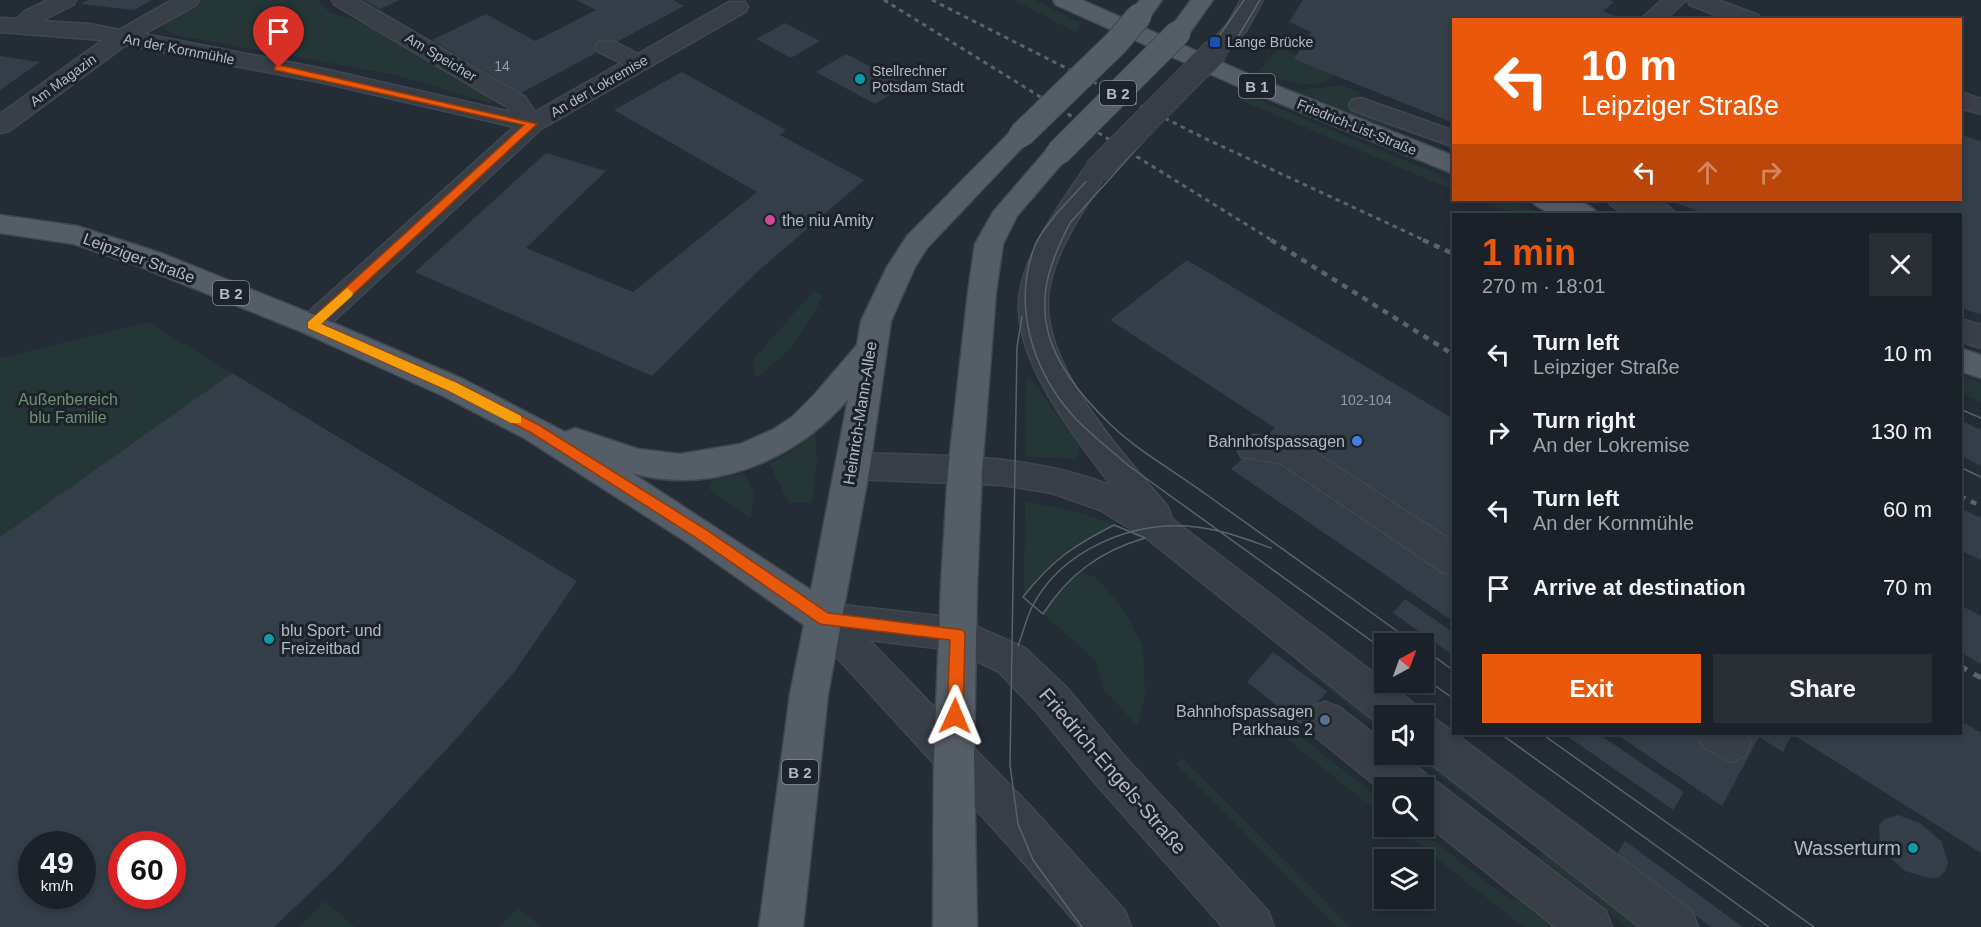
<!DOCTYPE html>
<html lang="en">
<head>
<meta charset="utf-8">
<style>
  body { margin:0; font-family:Arial,sans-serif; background:#282e34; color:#f1f3f6; height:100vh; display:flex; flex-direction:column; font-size:22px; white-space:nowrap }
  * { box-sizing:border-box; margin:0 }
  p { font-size:20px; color:#a0a3a8 }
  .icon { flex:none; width:33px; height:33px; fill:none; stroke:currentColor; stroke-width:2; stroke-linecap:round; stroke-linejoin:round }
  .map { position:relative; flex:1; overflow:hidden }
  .drawer { position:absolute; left:1452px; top:213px; width:510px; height:522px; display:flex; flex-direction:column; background:#1b2128; border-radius:0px; box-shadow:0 3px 9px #0003,0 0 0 2px #393e45 }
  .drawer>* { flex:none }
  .banner { position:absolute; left:1452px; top:18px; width:510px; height:183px; border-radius:0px; box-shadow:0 3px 9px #0003,0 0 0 2px #393e45; background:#ea580c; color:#fff; overflow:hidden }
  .needle { width:39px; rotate:41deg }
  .buttons { position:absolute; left:1374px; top:633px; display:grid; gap:12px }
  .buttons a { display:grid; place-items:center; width:60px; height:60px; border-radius:0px; background:#1b2128; box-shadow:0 3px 9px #0003,0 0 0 2px #393e45; font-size:30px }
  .speed { position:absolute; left:18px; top:831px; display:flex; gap:12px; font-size:30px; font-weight:700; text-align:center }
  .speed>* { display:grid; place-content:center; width:78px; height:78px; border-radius:50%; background:#1b2128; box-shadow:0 3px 9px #0003,0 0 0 2px #393e45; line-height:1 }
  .speed small { font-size:15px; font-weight:400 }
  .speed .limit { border:9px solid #d22; background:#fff; color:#111 }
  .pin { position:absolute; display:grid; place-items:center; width:51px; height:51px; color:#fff; margin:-62px -26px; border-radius:50% 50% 50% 0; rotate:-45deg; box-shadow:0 0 6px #0007 }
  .pin .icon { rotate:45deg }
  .me { position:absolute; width:66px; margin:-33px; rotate:1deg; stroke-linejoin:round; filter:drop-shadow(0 0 4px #0008) }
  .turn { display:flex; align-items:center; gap:21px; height:126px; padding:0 30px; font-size:27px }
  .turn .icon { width:78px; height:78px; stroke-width:2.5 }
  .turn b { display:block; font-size:42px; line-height:51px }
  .lanes { display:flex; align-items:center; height:57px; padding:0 30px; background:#0003; justify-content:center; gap:30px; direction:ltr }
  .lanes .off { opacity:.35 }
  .round { display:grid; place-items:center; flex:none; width:63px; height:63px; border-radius:0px; background:#282e34 }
  .summary { display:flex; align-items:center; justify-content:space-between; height:102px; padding:0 30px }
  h1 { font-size:36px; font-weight:700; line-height:45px; color:#ea580c }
  .primary-button { display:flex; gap:12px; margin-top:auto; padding:12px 30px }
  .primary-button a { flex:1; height:69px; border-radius:0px; background:#ea580c; color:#fff; font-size:24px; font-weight:700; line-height:69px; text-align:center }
  .primary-button a+a { background:#282e34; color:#f1f3f6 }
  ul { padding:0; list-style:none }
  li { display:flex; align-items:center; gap:18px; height:78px; padding:0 30px }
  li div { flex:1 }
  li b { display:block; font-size:22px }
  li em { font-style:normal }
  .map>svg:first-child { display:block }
  .green { fill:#253637 }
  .building { fill:#333e49; fill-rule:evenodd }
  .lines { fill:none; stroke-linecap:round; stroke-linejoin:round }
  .minor-casing { stroke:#404750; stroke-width:3 }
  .major-casing { stroke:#404750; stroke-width:3 }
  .minor { fill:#373e46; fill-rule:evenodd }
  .major { fill:#555d66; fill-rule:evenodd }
  .tram { stroke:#59636d; stroke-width:1.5 }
  .rail-far2 { stroke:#59636d; stroke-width:3; stroke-dasharray:4.5 4.5; stroke-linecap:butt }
  .rail-far1 { stroke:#59636d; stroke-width:4.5; stroke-dasharray:6 6; stroke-linecap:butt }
  .rail { stroke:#59636d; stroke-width:5; stroke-dasharray:8 8; stroke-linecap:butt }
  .minor-bridge-casing { stroke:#404750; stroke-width:27; stroke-linecap:butt }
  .major-bridge-casing { stroke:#404750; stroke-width:27; stroke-linecap:butt }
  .minor-bridge { stroke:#373e46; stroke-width:25 }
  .major-bridge { stroke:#555d66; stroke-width:25 }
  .route { fill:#ea580c; stroke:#983908; stroke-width:1.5 }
  .slow { fill:#f59e0b }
  .transit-dot { fill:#1a4fb4; stroke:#1c232b; stroke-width:2 }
  .culture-dot { fill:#0f9aa8; stroke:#1c232b; stroke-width:2 }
  .hotel-dot { fill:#d1479c; stroke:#1c232b; stroke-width:2 }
  .shop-dot { fill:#3f7fe0; stroke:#1c232b; stroke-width:2 }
  .service-dot { fill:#5c6f8a; stroke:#1c232b; stroke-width:2 }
  .labels { text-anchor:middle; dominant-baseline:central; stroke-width:6; stroke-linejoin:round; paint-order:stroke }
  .far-poi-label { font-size:14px; fill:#b2b9c3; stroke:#1c232b; text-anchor:start }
  .far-street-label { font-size:14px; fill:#b2b9c3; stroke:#1c232b }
  .number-label { font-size:14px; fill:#9199a3 }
  .shield { fill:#1c232b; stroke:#858c95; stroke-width:1.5 }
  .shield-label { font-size:15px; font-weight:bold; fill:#b2b9c3 }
  .poi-label { font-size:16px; fill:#b2b9c3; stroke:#1c232b; text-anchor:start }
  .street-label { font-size:16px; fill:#b2b9c3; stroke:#1c232b }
  .park-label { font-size:16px; fill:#6c9072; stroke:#1c232b }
  .near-street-label { font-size:20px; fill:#b2b9c3; stroke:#1c232b }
  .near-poi-label { font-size:20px; fill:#b2b9c3; stroke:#1c232b; text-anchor:end }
</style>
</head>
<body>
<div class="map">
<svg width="1981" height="927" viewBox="0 0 1981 927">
  <rect width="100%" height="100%" fill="#242c36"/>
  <!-- green -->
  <path class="green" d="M199,0H318L329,12L365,24L495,100L489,103L396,75L175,35L163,28L164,24L173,15Z
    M1014,0H1035L1082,24L1075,32Z
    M1280,48L1297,55L1295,59L1336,75C1312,94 1283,80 1259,70Z
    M1341,85L1361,93L1348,106L1413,133L1379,125L1296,91Z
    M1249,96L1453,180V190L1242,101Z
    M1478,200H1506L1546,214H1516Z
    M813,291L823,295C806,331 790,352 758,377L754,374L753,360Z
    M148,322L232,373L0,537V358Z
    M1960,374L1981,383V402L1961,392Z
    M1029,376L1080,447L1078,456L1073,459L1025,456L1026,379Z
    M815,434L817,461L812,503H789L769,463L790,453Z
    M744,473L754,493L751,518L710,490L709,485L716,479Z
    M1025,501L1078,512L1115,525L1070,548L1040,575L1024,597Z
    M1077,571L1097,578L1124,610L1143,647L1145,694L1138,727L1103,688L1096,661L1043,614L1052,599Z
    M1309,659L1384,716V734L1302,667Z
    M1278,719L1384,802V817L1281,734Z
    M1424,745L1577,862L1649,927H1626L1600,903L1539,857L1541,852L1535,847L1412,755L1424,754Z
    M1183,758L1350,927H1337L1176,764Z
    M1397,827H1416L1511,901L1514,897L1552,927H1523Z
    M325,901L355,927H299Z
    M517,908L542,927H500Z"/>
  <!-- building -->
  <path class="building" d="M88,0H152L134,10L80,4Z
    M364,0H400L380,9Z
    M576,0H673L684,6L521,93L432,40L486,14L535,41L596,10Z
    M1303,0H1610L1614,2L1603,11L1624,19L1454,20V123L1294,59L1311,32L1289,22Z
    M785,23L820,41L791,58L756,39Z
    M846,54L906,85L875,104L816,72Z
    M0,56L40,62L0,90Z
    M682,72L786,130L780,135L864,180L757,272L652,376L415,272L546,153L606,171L526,248L633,292L757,192L614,110Z
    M1960,134L1981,142V315L1960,307V214H1707L1667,200H1960Z
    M1187,260L1454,419V622L1231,469L1275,428L1110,320Z
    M232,373L577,581L515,671L458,737L338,866L274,927H0V537ZM32,844H82V896H32ZM122,844H172V896H122Z
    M1960,420L1981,430V466L1960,455Z
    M1960,508L1981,518V560L1960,550Z
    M1405,599L1454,633V656L1393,613Z
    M1960,605L1981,616V664L1960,652Z
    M1273,652L1327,691L1300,724L1247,682Z
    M1960,720L1981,733V853L1792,734L1783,752L1759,737L1722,806L1616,734H1960Z
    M1564,734H1599L1684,792L1673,810Z
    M1898,815L1920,823L1941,841L1948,862L1946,870L1939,877L1929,878L1905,871L1886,854L1880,844L1879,826L1883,820Z
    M1625,841L1743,927H1711L1616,856Z"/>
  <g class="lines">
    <!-- minor casing -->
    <g class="minor-casing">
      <path id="minor" d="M48,0H76L73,5L41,21L90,24L119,30L172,0H199L196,5L144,34L324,69L511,112L507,107L335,5L332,0H359L525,97L535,112L621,63L599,52L595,47L599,42H615L638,54L729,2H745L748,7L745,12L541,129L322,332L312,336L302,332L297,325L302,318L514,127L324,83L126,45L9,131L0,133V114L103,40L0,32V18L17,19L25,11Z
        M1241,0H1263L1246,31L1224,55H1208L1204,50L1228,23Z
        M1662,0H1686L1665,20H1640Z
        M1687,0H1718L1758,15L1761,20H1729L1690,5Z
        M1960,92L1981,99V114L1960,108Z
        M1361,98L1454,131V147L1352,110L1349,105L1352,100Z
        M1095,164L1104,166L1108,172C1085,209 1057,245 1049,289C1036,362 1125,455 1168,507L1172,519L1413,703L1418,716H1384V728L1149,540L1100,510L1052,493L1003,485L853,479L841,475L836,466L841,457L853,453C941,456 1029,453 1112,486C1074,436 1006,352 1021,287C1031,242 1061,204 1086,166Z
        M1607,200C1626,198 1664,195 1676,214C1656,216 1619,219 1607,200Z
        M1960,319L1981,325V348L1960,341Z
        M1253,435L1299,442L1454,542V576L1442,572L1280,463L1241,457L1237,448L1241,439Z
        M825,603L957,618L1025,648L1066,687L1124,756L1268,911L1274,927H1223L1096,784L1038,713L999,672L953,650L869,640L1033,809L1125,911L1131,927H1080L1003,839L812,630L807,619L812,608Z
        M1325,702L1339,707L1384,742V754H1401L1426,774L1428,779L1438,783L1606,911L1612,927H1555L1424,822V788H1384V792L1311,733L1305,720L1311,707Z
        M1424,715L1438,721L1692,911L1698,927H1640L1419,754H1424Z
        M1697,734H1747L1751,743L1745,756L1731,762L1703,747Z"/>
    </g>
    <!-- major casing -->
    <g class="major-casing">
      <path id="major" d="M1053,0H1082L1255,77L1454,156V174L1239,87L1056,5Z
        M1140,0H1162L1147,21H1131L1128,16Z
        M1191,0H1213L1186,38H1170L1167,33Z
        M1021,127L1030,130L1034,135L927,248L915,267L891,321L870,466L828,694L803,927H759L790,694L804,625L688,543L524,438L441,395L302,332L141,267L74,244L0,233V215L77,226L161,253L322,318L463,379L565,432L575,428L638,449L680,454L740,444L774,429L792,417L814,395L857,345L861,321L887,267L907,236L1012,130ZM848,399L811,590L632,473C710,496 797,460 848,399Z
        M1058,145L1067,147L1071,153L1017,216L1003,244L996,292L982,471L977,585L974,756L977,927H933L934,756L941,585L948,471L968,292L975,244L993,212L1049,147Z
        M1531,200C1550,198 1586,196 1598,214C1578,216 1543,218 1531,200Z
        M1960,348L1981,355V378L1960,371Z"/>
    </g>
    <!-- minor -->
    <use href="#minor" class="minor"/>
    <!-- major -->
    <use href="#major" class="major"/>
    <!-- tram -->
    <path class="tram" d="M1244,0L1215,42L1057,213C1050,223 1041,232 1036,243C1011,304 1032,370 1074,417C1091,435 1111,450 1129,466L1384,650
      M1260,0L1239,35L1070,223C1052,258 1038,292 1048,332C1057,368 1085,400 1111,425C1139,452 1176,472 1207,495C1277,545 1346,594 1415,644
      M1022,317L1017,347L1010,765L1018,824L1033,860L1082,927
      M1960,409L1981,418
      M1960,467L1981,477
      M1114,525L1145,538C1100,551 1068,575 1043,614L1023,597C1052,560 1073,546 1114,525Z
      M1018,646C1023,633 1026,619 1032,607C1061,550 1134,519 1196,527C1223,530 1246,539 1271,548
      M1424,649L1454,671
      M1424,678L1454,699
      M1501,734L1769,927
      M1542,734L1814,927"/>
    <!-- rail-far2 -->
    <path class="rail-far2" d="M884,0L1273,241
      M932,0L1204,138L1426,241"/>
    <!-- rail-far1 -->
    <path class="rail-far1" d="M1271,240L1454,355
      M1423,240L1454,254
      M1960,496L1981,506"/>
    <!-- rail -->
    <path class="rail" d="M1960,666L1981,678"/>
    <!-- minor-bridge casing -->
    <g class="minor-bridge-casing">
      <path id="minor-bridge" d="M1095,172L1216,50"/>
    </g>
    <!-- major-bridge casing -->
    <g class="major-bridge-casing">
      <path id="major-bridge" d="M1021,135L1116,43L1139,16
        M1058,153L1178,33"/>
    </g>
    <!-- minor-bridge -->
    <use href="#minor-bridge" class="minor-bridge"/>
    <!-- major-bridge -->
    <use href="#major-bridge" class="major-bridge"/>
  </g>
  <!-- route -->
  <path class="route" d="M279,65L537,124L321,324L457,383L539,425L705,529L828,613L963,630L965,634L963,716L961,721L955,723L950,721L947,716L950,640L820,624L695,537L530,432L447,390L308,328V322L524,125L275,70V66Z"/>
  <!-- slow -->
  <path class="slow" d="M347,288L353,293L352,296L321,324L457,383L521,416V423H511L447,390L308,328V322Z"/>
  <!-- markers -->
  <rect class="transit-dot" x="1209" y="36" width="12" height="12" rx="3"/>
  <g class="culture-dot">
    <circle cx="860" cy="79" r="6"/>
    <circle cx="269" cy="639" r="6"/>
    <circle cx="1913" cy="848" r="6"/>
  </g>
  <circle class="hotel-dot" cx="770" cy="220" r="6"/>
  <circle class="shop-dot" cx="1357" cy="441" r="6"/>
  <circle class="service-dot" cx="1325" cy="720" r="6"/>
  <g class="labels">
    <!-- far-poi labels -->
    <g class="far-poi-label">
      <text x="1227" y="42">Lange Brücke</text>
      <text x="872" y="71">Stellrechner<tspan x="872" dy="16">Potsdam Stadt</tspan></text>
    </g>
    <!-- far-street labels -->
    <g class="far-street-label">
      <text transform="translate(179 49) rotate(11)">An der Kornmühle</text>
      <text transform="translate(441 57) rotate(31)">Am Speicher</text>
      <text transform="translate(63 80) rotate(-36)">Am Magazin</text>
      <text transform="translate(599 86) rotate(-30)">An der Lokremise</text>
      <text transform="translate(1357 127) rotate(22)">Friedrich-List-Straße</text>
    </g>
    <!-- number labels -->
    <g class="number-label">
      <text x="502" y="66">14</text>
      <text x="1366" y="400">102-104</text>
    </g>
    <!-- shield labels -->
    <g class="shield">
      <rect x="1239" y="74" width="36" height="24" rx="4.5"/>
      <rect x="1100" y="81" width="36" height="24" rx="4.5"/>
      <rect x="213" y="281" width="36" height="24" rx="4.5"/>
      <rect x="782" y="760" width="36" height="24" rx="4.5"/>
    </g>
    <g class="shield-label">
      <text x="1257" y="86">B 1</text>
      <text x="1118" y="93">B 2</text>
      <text x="231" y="293">B 2</text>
      <text x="800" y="772">B 2</text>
    </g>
    <!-- poi labels -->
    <g class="poi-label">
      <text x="782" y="220">the niu Amity</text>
      <text x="1345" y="441" text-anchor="end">Bahnhofspassagen</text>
      <text x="281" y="630">blu Sport- und<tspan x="281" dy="18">Freizeitbad</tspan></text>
      <text x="1313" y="711" text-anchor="end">Bahnhofspassagen<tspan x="1313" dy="18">Parkhaus 2</tspan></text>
    </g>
    <!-- street labels -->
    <g class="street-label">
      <text transform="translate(139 258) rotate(20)">Leipziger Straße</text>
      <text transform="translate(860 413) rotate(-81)">Heinrich-Mann-Allee</text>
    </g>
    <!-- park labels -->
    <g class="park-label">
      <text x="68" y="399">Außenbereich<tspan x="68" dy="18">blu Familie</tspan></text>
    </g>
    <!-- near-street labels -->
    <g class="near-street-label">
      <text transform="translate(1113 771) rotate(49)">Friedrich-Engels-Straße</text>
    </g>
    <!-- near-poi labels -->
    <g class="near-poi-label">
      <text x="1901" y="848">Wasserturm</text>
    </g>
  </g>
</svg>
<div class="buttons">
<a><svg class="needle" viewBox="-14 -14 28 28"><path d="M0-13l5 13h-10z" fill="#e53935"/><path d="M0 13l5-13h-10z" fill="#a0a3a8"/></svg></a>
<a><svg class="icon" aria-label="sound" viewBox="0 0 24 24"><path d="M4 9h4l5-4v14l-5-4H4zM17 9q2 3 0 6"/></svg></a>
<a><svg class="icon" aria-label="search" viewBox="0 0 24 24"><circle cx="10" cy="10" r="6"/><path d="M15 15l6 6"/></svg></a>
<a><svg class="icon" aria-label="layers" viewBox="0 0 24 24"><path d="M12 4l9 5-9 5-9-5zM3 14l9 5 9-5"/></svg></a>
</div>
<div class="speed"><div>49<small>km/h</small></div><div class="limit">60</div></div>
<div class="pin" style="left:279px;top:68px;background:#d93025"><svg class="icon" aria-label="arrive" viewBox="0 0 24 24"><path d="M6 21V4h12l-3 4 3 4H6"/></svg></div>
<svg class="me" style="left:955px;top:716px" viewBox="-20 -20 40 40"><path d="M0-17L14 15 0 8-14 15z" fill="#ea580c" stroke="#fff" stroke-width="4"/></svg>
<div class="banner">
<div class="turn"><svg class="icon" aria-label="left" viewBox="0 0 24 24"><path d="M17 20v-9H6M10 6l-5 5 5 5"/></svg><div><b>10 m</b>Leipziger Straße</div></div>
<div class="lanes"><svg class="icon" aria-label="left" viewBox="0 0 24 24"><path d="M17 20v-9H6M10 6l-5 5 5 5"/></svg><svg class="icon off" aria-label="ahead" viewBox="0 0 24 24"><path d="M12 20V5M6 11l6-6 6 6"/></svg><svg class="icon off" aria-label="right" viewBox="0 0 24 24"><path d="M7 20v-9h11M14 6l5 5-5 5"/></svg></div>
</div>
<section class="drawer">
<div class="summary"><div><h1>1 min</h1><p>270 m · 18:01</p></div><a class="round"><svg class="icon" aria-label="close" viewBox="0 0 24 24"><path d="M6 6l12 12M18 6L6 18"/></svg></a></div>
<ul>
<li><svg class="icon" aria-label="left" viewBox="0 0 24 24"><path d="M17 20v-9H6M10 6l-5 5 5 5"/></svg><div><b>Turn left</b><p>Leipziger Straße</p></div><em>10 m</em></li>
<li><svg class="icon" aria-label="right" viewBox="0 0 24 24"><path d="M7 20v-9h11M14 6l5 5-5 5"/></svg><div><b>Turn right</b><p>An der Lokremise</p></div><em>130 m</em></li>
<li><svg class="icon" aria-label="left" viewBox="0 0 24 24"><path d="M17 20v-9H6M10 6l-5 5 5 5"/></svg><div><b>Turn left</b><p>An der Kornmühle</p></div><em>60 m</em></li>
<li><svg class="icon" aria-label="arrive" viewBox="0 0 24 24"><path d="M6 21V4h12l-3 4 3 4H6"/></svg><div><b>Arrive at destination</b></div><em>70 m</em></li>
</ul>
<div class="primary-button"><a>Exit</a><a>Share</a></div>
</section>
</div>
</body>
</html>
